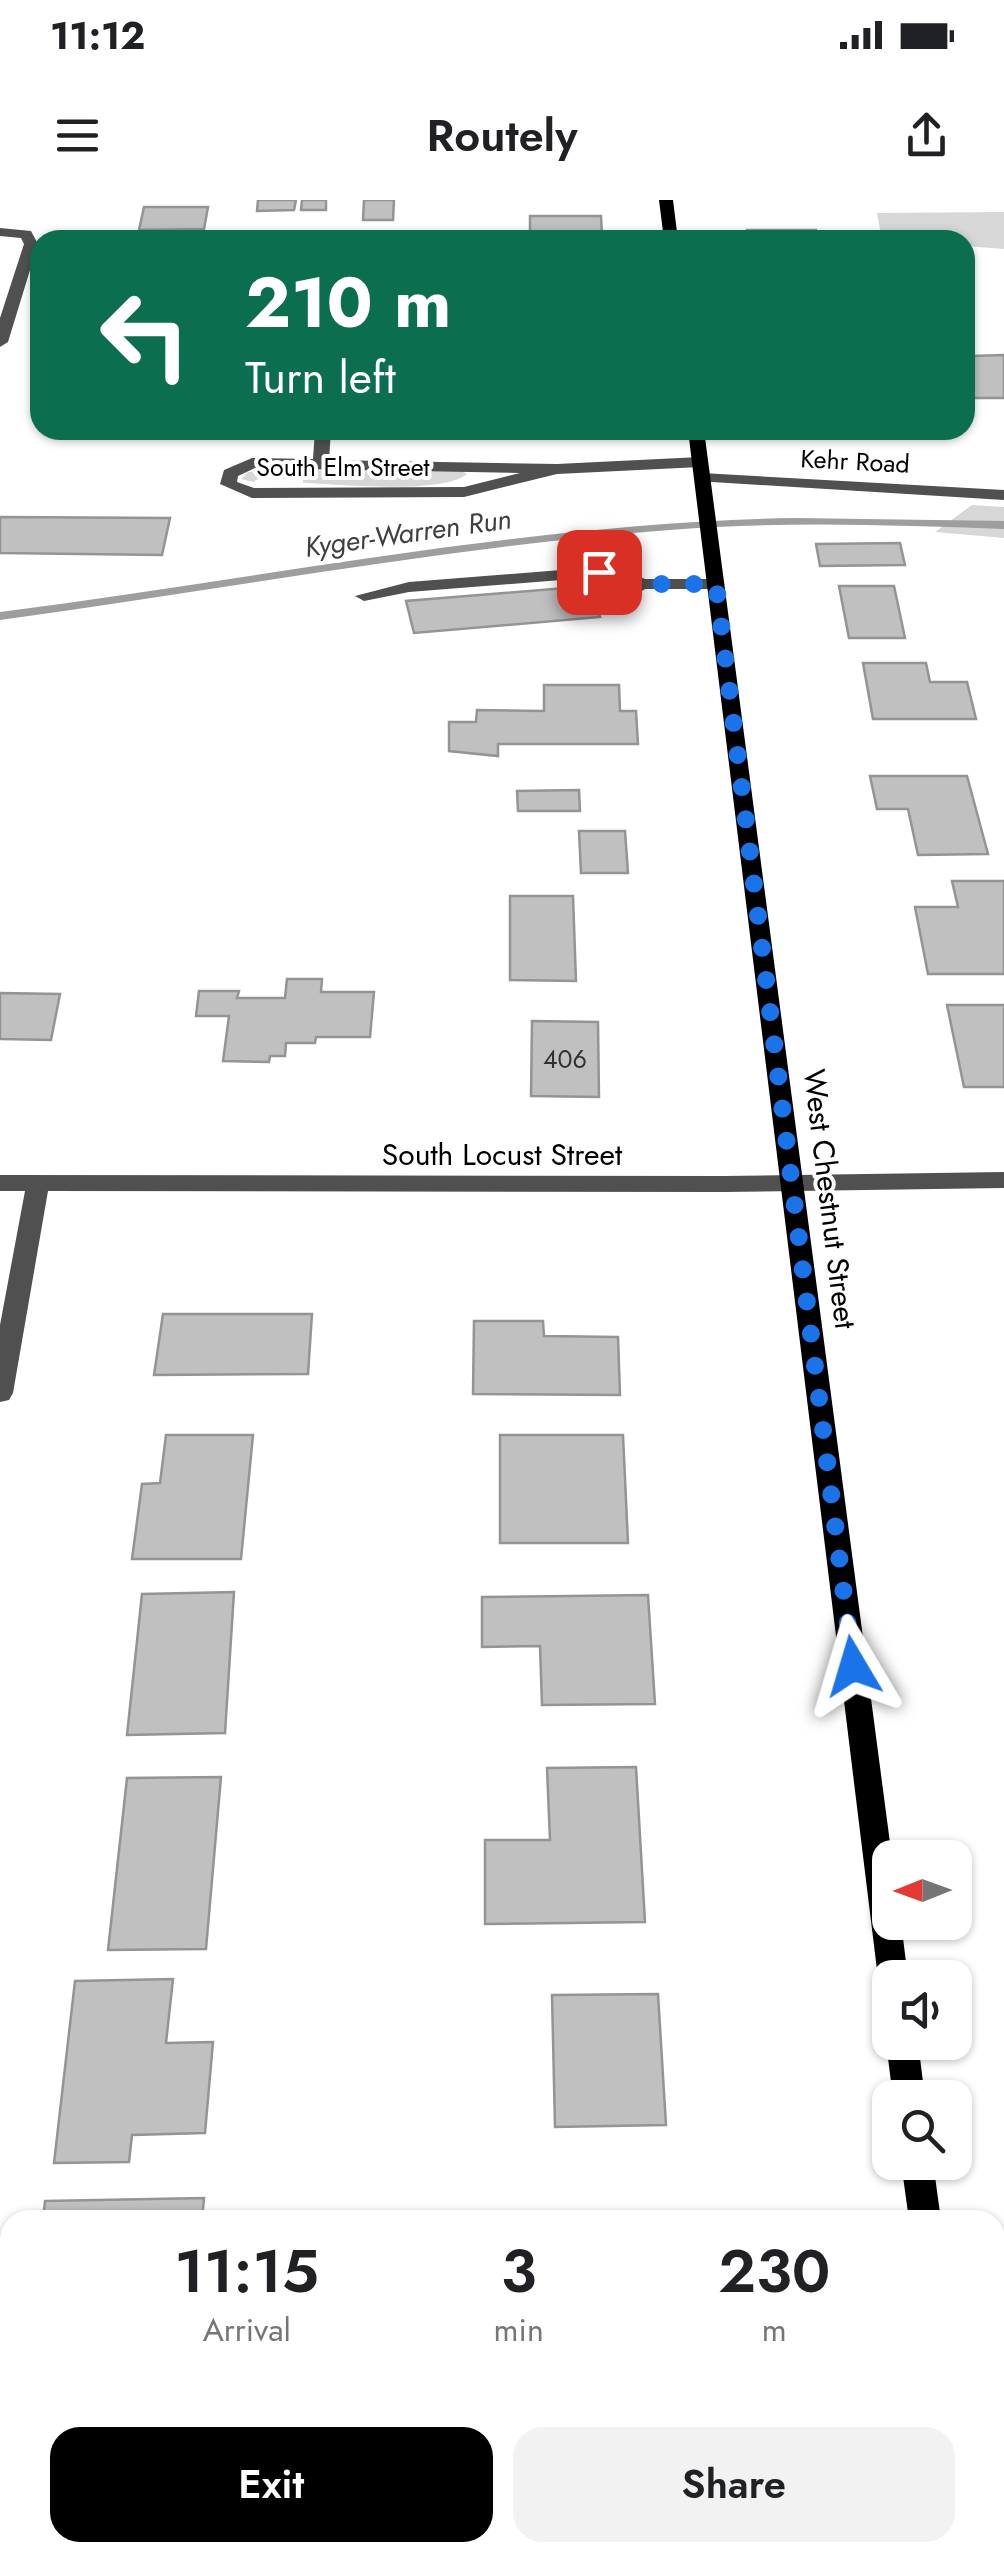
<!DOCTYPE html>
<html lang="en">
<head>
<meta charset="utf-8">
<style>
  body { margin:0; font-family:Jost,sans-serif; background:#f2f2f2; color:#202124; height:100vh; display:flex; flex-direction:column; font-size:38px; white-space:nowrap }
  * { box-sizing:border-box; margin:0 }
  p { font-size:32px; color:#757577 }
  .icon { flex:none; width:55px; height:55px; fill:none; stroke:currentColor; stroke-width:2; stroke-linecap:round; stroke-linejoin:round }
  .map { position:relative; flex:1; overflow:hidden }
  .sheet { position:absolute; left:0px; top:2010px; width:1005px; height:352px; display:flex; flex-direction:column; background:#fff; border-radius:30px 30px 0 0; box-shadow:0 2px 8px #0004 }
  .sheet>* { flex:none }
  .guide { position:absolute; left:30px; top:30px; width:945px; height:210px; border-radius:30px; box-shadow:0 2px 8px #0004; background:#0b6e4f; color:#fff; overflow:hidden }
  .needle { width:65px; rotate:269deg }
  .buttons { position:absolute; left:872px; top:1640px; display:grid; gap:20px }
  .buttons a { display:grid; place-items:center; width:100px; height:100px; border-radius:20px; background:#fff; box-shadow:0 2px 8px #0004; font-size:50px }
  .pin { position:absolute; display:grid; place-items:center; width:85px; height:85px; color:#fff; margin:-42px; border-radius:20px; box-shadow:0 5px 15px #0006 }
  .me { position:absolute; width:110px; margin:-55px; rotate:353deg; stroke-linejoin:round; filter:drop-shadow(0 0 8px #0008) }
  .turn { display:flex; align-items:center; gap:35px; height:210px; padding:0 50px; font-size:45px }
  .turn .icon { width:130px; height:130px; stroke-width:2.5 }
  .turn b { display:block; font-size:70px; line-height:85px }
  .eta { display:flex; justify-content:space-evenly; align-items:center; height:170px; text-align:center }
  .eta b { font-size:60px; font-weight:600; line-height:70px }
  .button { display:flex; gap:20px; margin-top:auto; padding:20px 50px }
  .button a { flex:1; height:115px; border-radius:30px; background:#000; color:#fff; font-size:40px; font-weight:600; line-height:115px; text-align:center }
  .button a+a { background:#f2f2f2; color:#202124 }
  .status { display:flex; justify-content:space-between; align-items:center; height:70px; padding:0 50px; background:#fff; direction:ltr }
  .status svg { height:28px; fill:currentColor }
  header { display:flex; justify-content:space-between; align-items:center; height:130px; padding:0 50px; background:#fff; font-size:45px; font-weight:600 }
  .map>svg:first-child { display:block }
  .green { fill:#d7d7d7 }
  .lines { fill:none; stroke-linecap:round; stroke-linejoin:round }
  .stream { fill:#9e9e9e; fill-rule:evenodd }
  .building { fill:#c0c0c0; stroke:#949494; stroke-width:2.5 }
  .minor { fill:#505050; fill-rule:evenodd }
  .major { fill:#000; fill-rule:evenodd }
  .route { stroke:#1a73e8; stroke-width:18; stroke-dasharray:0 32.4 }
  .labels { text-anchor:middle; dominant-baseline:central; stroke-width:8; stroke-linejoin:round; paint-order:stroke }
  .far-street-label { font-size:25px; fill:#000; stroke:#fff }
  .number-label { font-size:25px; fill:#303030 }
  .far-water-label { font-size:28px; font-style:italic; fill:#3f3f3f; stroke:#fff }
  .street-label { font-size:30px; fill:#000; stroke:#fff }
</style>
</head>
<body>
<div class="status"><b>11:12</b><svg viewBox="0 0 49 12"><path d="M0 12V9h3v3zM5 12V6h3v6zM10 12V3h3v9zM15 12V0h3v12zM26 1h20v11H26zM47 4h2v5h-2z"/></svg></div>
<header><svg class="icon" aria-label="menu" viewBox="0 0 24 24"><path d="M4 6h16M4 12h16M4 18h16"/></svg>Routely<svg class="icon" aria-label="share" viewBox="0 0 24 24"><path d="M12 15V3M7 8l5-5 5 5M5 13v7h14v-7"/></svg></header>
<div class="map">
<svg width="1004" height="2362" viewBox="0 0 1004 2362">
  <rect width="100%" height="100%" fill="#fff"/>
  <!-- green -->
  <path class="green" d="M1004,12V49L965,46V40H882L877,13Z
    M286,269L460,270L467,274C441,295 339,284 303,283V279L260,278L253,282L241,279L248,272Z
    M972,305L1004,307V338L935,332Z"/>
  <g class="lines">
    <!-- stream -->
    <path class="stream" d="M795,318L1004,321V329C893,325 781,321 670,330C445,347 223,390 0,420V412C265,378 528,323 795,318Z"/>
  </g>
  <!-- building -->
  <path class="building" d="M258,0H296L294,10L257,11Z
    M302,0H326V10H301Z
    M364,0H394L393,20H363Z
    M144,7H208L204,29L139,30Z
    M530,16H601L602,35H565V39L583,40H508V32H530Z
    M747,30H816L817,40H748Z
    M965,141L970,156L1004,155V198H965Z
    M0,317L170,318L162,355L0,353Z
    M900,343L905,365L820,366L816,344Z
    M589,386L600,417L414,433L406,401Z
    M839,386H894L905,438H849Z
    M863,463H926L930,482H967L976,519H873Z
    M544,485H619L620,511H636L638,544H498V556L449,551V522H476L477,510L544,511Z
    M870,576H967L988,654L918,655L908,609H877Z
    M579,590L580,611H518L517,591Z
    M579,631H625L628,673H581Z
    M952,681H1004V774H928L915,707H958Z
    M510,696H573L576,781L510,780Z
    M287,779H322L321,792H374L370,837H316L315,843H286L285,856H270L269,862L223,861L229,816H196L199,791H239L237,798H285Z
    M0,793L60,794L51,840L0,839Z
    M947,805H1004V887H964Z
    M532,821L598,822L599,897L531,896Z
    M163,1114H312L308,1174L154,1175Z
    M474,1121H543L544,1136L618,1137L620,1195L473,1194Z
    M166,1235H253L241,1359H132L142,1284L160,1283Z
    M500,1235H623L628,1343H500Z
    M234,1392L225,1533L127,1535L142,1394Z
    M648,1395L655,1504L542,1505L540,1446L482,1447V1397Z
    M636,1567L645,1722L485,1724V1640H550L547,1568Z
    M221,1577L206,1749L108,1750L127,1578Z
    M173,1779L166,1843L213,1842L205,1933L132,1935L129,1962L54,1963L75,1781Z
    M658,1794L666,1925L555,1927L552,1795Z
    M204,1998L202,2020H43L45,2001Z
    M33,2352H145L144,2362H32Z
    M558,2352H695V2362H558Z"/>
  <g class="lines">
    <!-- minor -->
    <path class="minor" d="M0,28L31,31L38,44L8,142L0,147V118L24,44L21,38L0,36Z
      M315,230H331L329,260L557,264L700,257L708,262L700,267L557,274L464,297L252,298L220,284L224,270L252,258L313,259ZM255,268L520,273L464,287L254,288L237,282L238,276Z
      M702,273L1004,290V300L696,281V275Z
      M599,367L622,369L645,379H716L725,384L716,389H645L618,407L609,402L628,384L599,377L409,392L364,401L355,396L409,382Z
      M1004,972V988L724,992L48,991L13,1193L9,1200L0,1202V1125L25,991H0V975L724,976Z"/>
    <!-- major -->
    <path class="major" d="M659,0H673L678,40H664Z
      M688,230H704L892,1658L890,1722H901L908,1778H890V1791L882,1788L878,1778Z
      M890,1834V1842H918L925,1898H893L886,1842Z
      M901,1962H933L941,2020H909Z
      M950,2352H986L987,2362H951Z"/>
  </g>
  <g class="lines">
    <!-- route -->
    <path class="route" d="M599,372L616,373L642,384H716L853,1466"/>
  </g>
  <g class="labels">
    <!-- far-street labels -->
    <g class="far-street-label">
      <text transform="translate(855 261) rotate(3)">Kehr Road</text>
      <text x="343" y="267">South Elm Street</text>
    </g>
    <!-- number labels -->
    <g class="number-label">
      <text x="565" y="859">406</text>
    </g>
    <!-- far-water labels -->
    <g class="far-water-label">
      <text transform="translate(408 333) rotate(-8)">Kyger-Warren Run</text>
    </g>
    <!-- street labels -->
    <g class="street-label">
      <text x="502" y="954">South Locust Street</text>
      <text transform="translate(830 999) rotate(83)">West Chestnut Street</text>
    </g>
  </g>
</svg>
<div class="buttons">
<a><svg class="needle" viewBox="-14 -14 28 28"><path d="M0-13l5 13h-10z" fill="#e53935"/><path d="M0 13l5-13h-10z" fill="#757577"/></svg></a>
<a><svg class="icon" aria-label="sound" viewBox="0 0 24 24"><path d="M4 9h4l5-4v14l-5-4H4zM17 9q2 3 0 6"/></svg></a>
<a><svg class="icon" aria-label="search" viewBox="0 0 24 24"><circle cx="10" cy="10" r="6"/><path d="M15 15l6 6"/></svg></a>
</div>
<div class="pin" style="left:599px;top:372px;background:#d93025"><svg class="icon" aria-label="arrive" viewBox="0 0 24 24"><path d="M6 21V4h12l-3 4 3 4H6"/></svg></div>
<svg class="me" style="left:853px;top:1466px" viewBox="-20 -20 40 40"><path d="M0-17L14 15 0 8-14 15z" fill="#1a73e8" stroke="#fff" stroke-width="4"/></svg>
<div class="guide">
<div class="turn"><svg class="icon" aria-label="left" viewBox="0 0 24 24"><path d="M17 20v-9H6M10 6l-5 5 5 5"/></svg><div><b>210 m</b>Turn left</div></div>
</div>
<section class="sheet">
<div class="eta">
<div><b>11:15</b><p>Arrival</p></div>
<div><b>3</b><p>min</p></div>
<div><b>230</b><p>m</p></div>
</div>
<div class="button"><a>Exit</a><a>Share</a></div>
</section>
</div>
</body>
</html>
